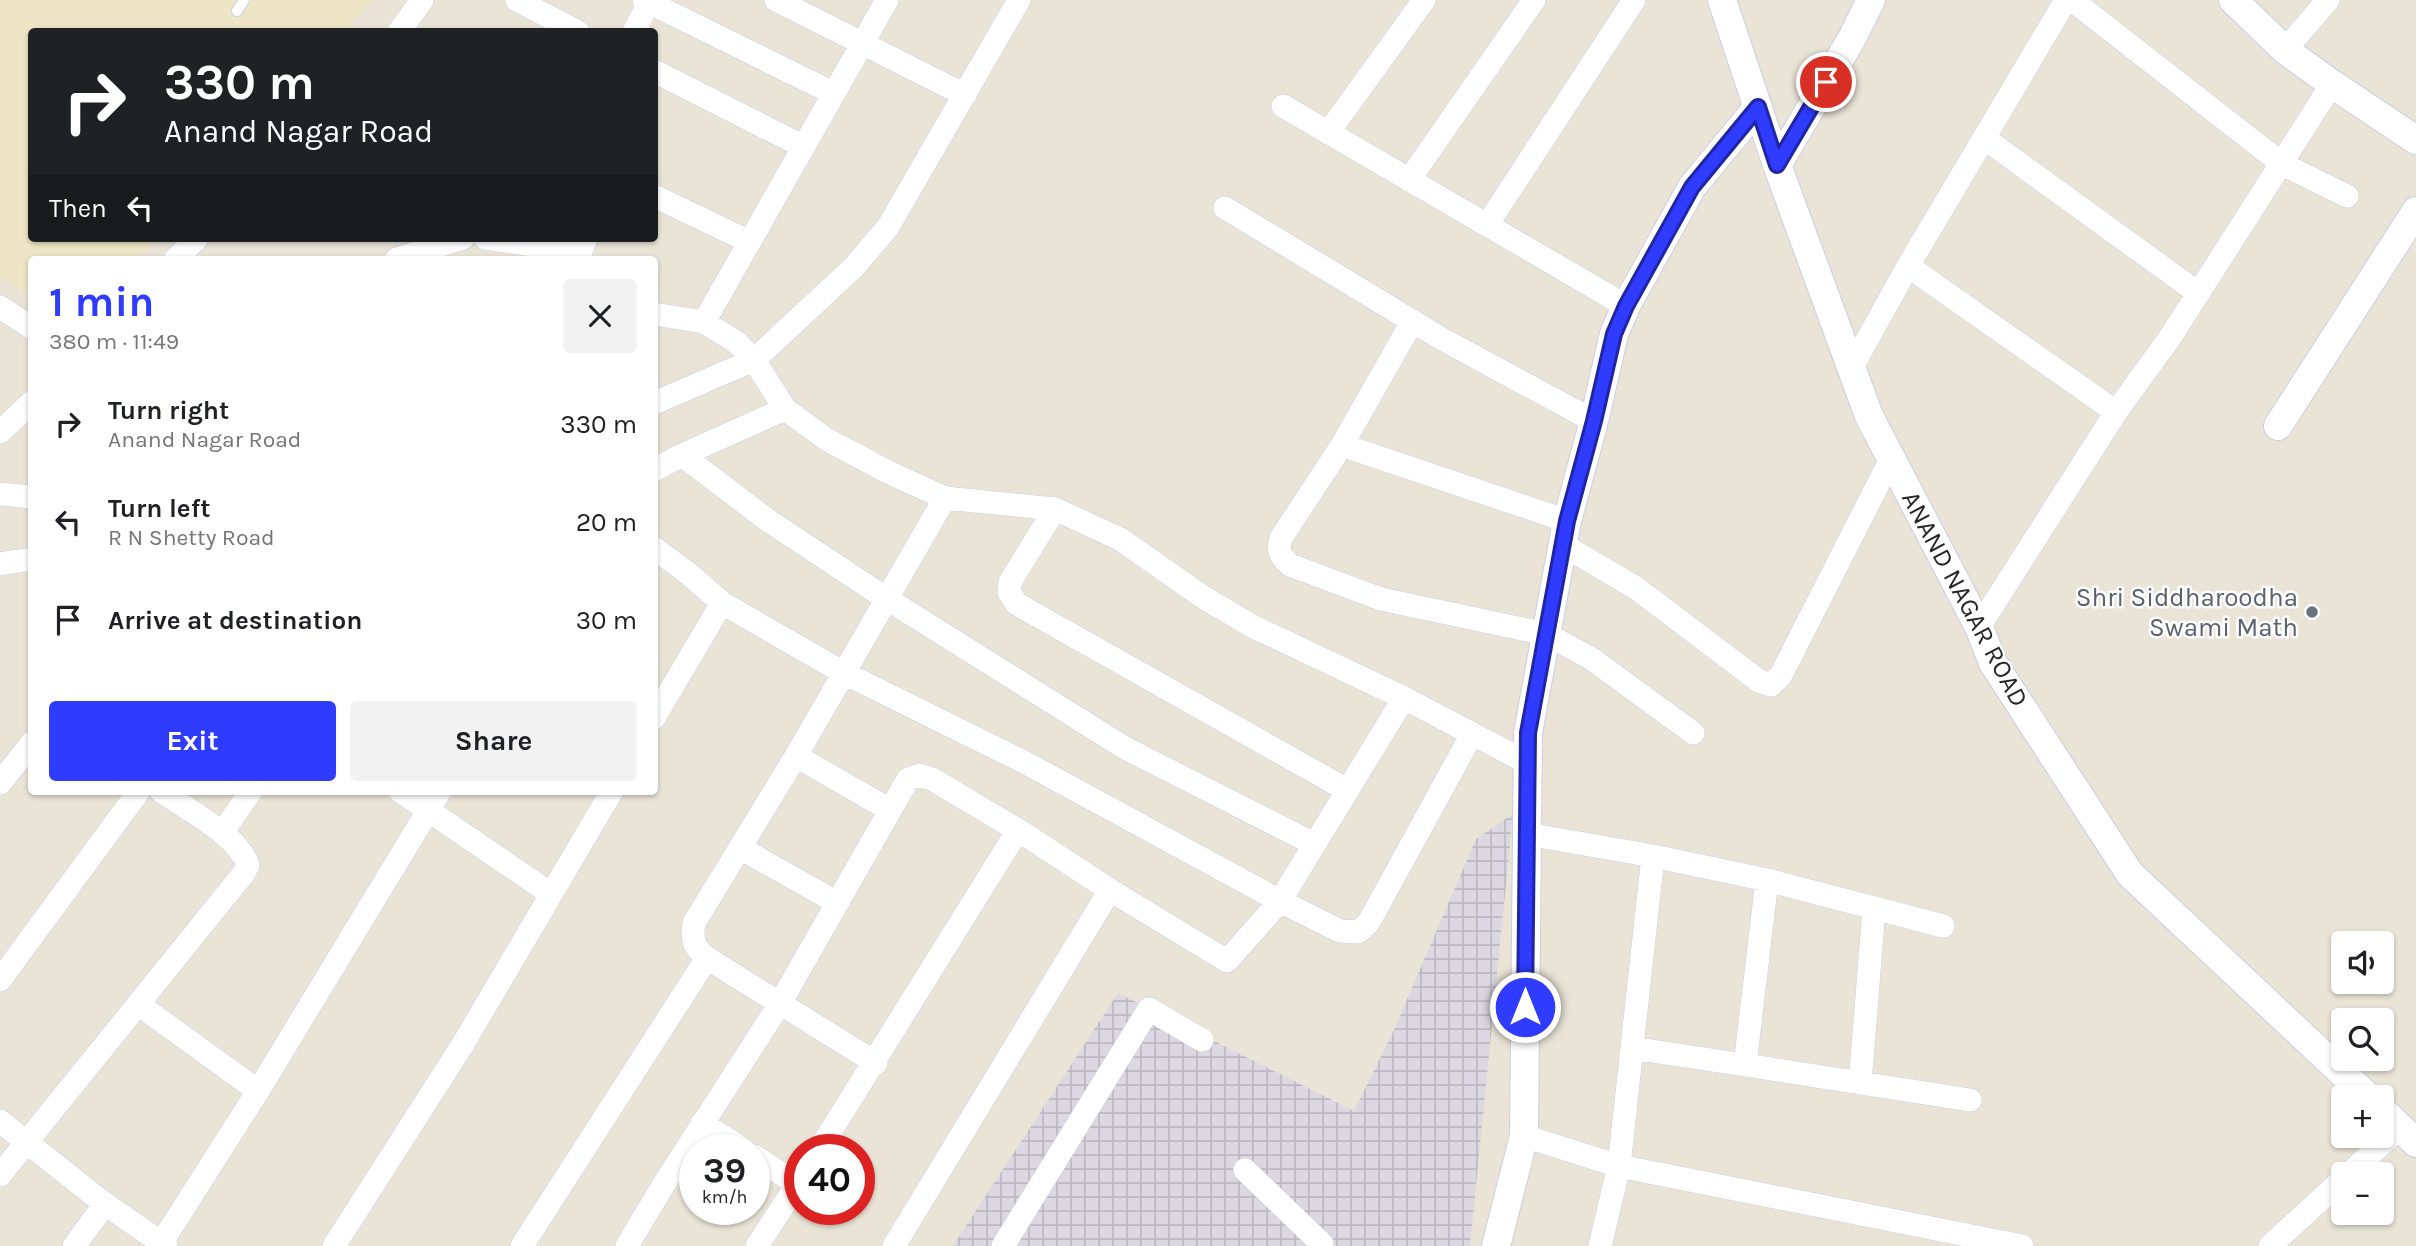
<!DOCTYPE html>
<html lang="en">
<head>
<meta charset="utf-8">
<style>
  body { margin:0; font-family:Karla,sans-serif; background:#f2f2f2; color:#202124; height:100vh; display:flex; flex-direction:column; font-size:26px; white-space:nowrap }
  * { box-sizing:border-box; margin:0 }
  p { font-size:23px; color:#757577 }
  .icon { flex:none; width:38px; height:38px; fill:none; stroke:currentColor; stroke-width:2; stroke-linecap:round; stroke-linejoin:round }
  .map { position:relative; flex:1; overflow:hidden }
  .sheet { position:absolute; left:28px; top:256px; width:630px; height:539px; display:flex; flex-direction:column; background:#fff; border-radius:7px; box-shadow:0 2px 5px #0004 }
  .sheet>* { flex:none }
  .banner { position:absolute; left:28px; top:28px; width:630px; height:214px; border-radius:7px; box-shadow:0 2px 5px #0004; background:#202124; color:#fff; overflow:hidden }
  .tools { position:absolute; left:2331px; top:931px; display:grid; gap:14px }
  .tools a { display:grid; place-items:center; width:63px; height:63px; border-radius:7px; background:#fff; box-shadow:0 2px 5px #0004; font-size:35px }
  .speed { position:absolute; left:679px; top:1134px; display:flex; gap:14px; font-size:35px; font-weight:700; text-align:center }
  .speed>* { display:grid; place-content:center; width:91px; height:91px; border-radius:50%; background:#fff; box-shadow:0 2px 5px #0004; line-height:1 }
  .speed small { font-size:18px; font-weight:400 }
  .speed .limit { border:10px solid #d22; background:#fff; color:#111 }
  .pin { position:absolute; display:grid; place-items:center; width:60px; height:60px; color:#fff; margin:-30px; border:4px solid #fff; border-radius:50%; box-shadow:0 2px 7px #0007 }
  .me { position:absolute; width:77px; margin:-38px; rotate:0deg; stroke-linejoin:round; filter:drop-shadow(0 0 5px #0008) }
  .turn { display:flex; align-items:center; gap:24px; height:147px; padding:0 21px; font-size:32px }
  .turn .icon { width:91px; height:91px; stroke-width:2.5 }
  .turn b { display:block; font-size:49px; line-height:60px }
  .then { display:flex; align-items:center; height:66px; padding:0 21px; background:#0003; gap:14px; font-size:26px }
  .round { display:grid; place-items:center; flex:none; width:74px; height:74px; border-radius:7px; background:#f2f2f2 }
  .summary { display:flex; align-items:center; justify-content:space-between; height:119px; padding:0 21px }
  h1 { font-size:42px; font-weight:700; line-height:52px; color:#2f3bff }
  .button { display:flex; gap:14px; margin-top:auto; padding:14px 21px }
  .button a { flex:1; height:80px; border-radius:7px; background:#2f3bff; color:#fff; font-size:28px; font-weight:700; line-height:80px; text-align:center }
  .button a+a { background:#f2f2f2; color:#202124 }
  ul { padding:0; list-style:none }
  li { display:flex; align-items:center; gap:21px; height:98px; padding:0 21px }
  li div { flex:1 }
  li b { display:block; font-size:26px }
  li em { font-style:normal }
  .map>svg:first-child { display:block }
  .industrial { fill:url(#industrial-grid) }
  .education { fill:#ede5c5 }
  .lines { fill:none; stroke-linecap:round; stroke-linejoin:round }
  .service-casing { stroke:#cccde1; stroke-width:12 }
  .minor-casing { stroke:#cccde1; stroke-width:24 }
  .tertiary-casing { stroke:#cccde1; stroke-width:30 }
  .service { stroke:#fff; stroke-width:10 }
  .minor { stroke:#fff; stroke-width:23 }
  .tertiary { stroke:#fff; stroke-width:28 }
  .route-casing { stroke:#1f26a6; stroke-width:18 }
  .route { stroke:#2f3bff; stroke-width:12 }
  .worship-dot { fill:#6b7280; stroke:#fff; stroke-width:2.5 }
  .labels { text-anchor:middle; dominant-baseline:central; stroke-width:5; stroke-linejoin:round; paint-order:stroke }
  .worship-label { font-size:26px; fill:#5b616d; stroke:#fff; text-anchor:end }
  .street-label { font-size:26px; fill:#262626; stroke:#fff }
</style>
</head>
<body>
<div class="map">
<svg width="2416" height="1246" viewBox="0 0 2416 1246">
  <defs>
    <pattern id="industrial-grid" width="8" height="8" patternUnits="userSpaceOnUse" patternTransform="scale(1.75)"><rect width="8" height="8" fill="#dcd8e2"/><path d="M0 4h8M4 0v8" fill="none" stroke="#bdb9c2"/></pattern>
  </defs>
  <rect width="100%" height="100%" fill="#eae4d7"/>
  <!-- industrial -->
  <path class="industrial" d="M1513,814L1470,1246H953L1118,993L1354,1111L1393,1032L1476,839Z"/>
  <!-- education -->
  <path class="education" d="M0,0H373L344,31L32,32V238H157L137,259H32L31,296L0,277Z"/>
  <g class="lines">
    <!-- service casing -->
    <g class="service-casing">
      <path id="service" d="M237,11L244,0"/>
    </g>
    <!-- minor casing -->
    <g class="minor-casing">
      <path id="minor" d="M517,0L578,32
        M644,0L833,93
        M776,0L965,95
        M2072,0L2282,164L2347,196
        M399,32L422,0
        M634,32L650,0
        M2285,50L2328,0
        M654,71L802,146
        M1283,106L1626,306
        M1328,133L1424,0
        M1984,138L2198,293
        M1409,180L1534,0
        M654,196L748,241
        M1225,208L1442,339L1594,421
        M1487,225L1634,0
        M485,238L581,252L586,238
        M176,259L197,238
        M397,259L463,238
        M1908,266L2116,412
        M0,307L32,328
        M654,314L704,322L736,342L754,360L785,409L826,439L888,472L945,498L1055,509L1120,539L1203,597L1252,626L1404,698
        M704,322L887,0
        M1412,322L1342,445L1281,538C1277,551 1280,556 1290,565L1381,599L1546,634L1592,659L1693,733
        M1851,369L1908,266L2066,0
        M654,403L754,360L854,267L888,227L1019,0
        M0,432L32,402
        M1342,445L1567,521
        M682,455L766,519L887,599L1125,748L1314,844
        M654,470L682,455L785,409
        M0,494L32,497
        M1055,509L1010,582L1009,592L1017,604L1347,790
        M1563,545L1636,588L1759,681L1771,685L1781,675L1891,459
        M654,548L689,574L722,603L844,673L1024,762L1280,901L1404,698L1528,763
        M0,564L32,559
        M1979,627L2116,412L2171,336L2332,84
        M654,718L722,603
        M796,756L890,810
        M0,783L32,743
        M400,791L551,894
        M222,833L251,791
        M1527,834L1653,856L1767,880L1943,926
        M740,848L836,902
        M1767,880L1745,1065L1970,1100
        M0,980L139,791
        M138,1004L258,1091
        M1632,1048L1745,1065
        M876,1063L707,958C694,947 691,941 694,923L796,756L945,498
        M1860,1083L1874,910
        M0,1121L105,1204L166,1246
        M702,1123L744,1150
        M1524,1136L1619,1166L2022,1246
        M819,1150L1018,830
        M754,1156L797,1184
        M1245,1170L1322,1244L1320,1246
        M2349,1174L2400,1127
        M0,1175L244,873L248,865C238,835 187,810 161,791
        M162,1242L258,1091L440,791
        M74,1246L105,1204
        M334,1246L463,1044L612,791
        M522,1246L707,958
        M627,1246L664,1184L779,1005L908,779L919,775L932,779L1018,830L1110,890
        M757,1246L800,1180
        M894,1246L1110,890L1227,961L1280,901L1340,931L1358,932L1369,922L1472,734
        M1003,1246L1149,1009L1202,1040
        M1600,1246L1619,1166L1653,856
        M2270,1246L2343,1179"/>
    </g>
    <!-- tertiary casing -->
    <g class="tertiary-casing">
      <path id="tertiary" d="M1722,0L1777,165L1869,416L1979,627L1993,663L2130,874L2368,1097
        M2233,0L2285,50L2332,84L2416,140
        M1777,165L1851,40L1871,0
        M2278,426L2416,211
        M2382,1110L2416,1143
        M1496,1246L1524,1136L1528,733L1567,521L1594,421L1614,334L1626,306L1692,187L1758,107"/>
    </g>
    <!-- service -->
    <use href="#service" class="service"/>
    <!-- minor -->
    <use href="#minor" class="minor"/>
    <!-- tertiary -->
    <use href="#tertiary" class="tertiary"/>
  </g>
  <g class="lines">
    <!-- route casing -->
    <g class="route-casing">
      <path id="route" d="M1525,1007L1528,733L1567,521L1594,421L1614,334L1626,306L1692,187L1758,107L1777,165L1826,82"/>
    </g>
    <!-- route -->
    <use href="#route" class="route"/>
  </g>
  <!-- markers -->
  <circle class="worship-dot" cx="2312" cy="612" r="7"/>
  <g class="labels">
    <!-- worship labels -->
    <g class="worship-label">
      <text x="2298" y="597">Shri Siddharoodha<tspan x="2298" dy="30">Swami Math</tspan></text>
    </g>
    <!-- street labels -->
    <g class="street-label">
      <text transform="translate(1965 599) rotate(62)">ANAND NAGAR ROAD</text>
    </g>
  </g>
</svg>
<div class="tools">
<a><svg class="icon" aria-label="sound" viewBox="0 0 24 24"><path d="M4 9h4l5-4v14l-5-4H4zM17 9q2 3 0 6"/></svg></a>
<a><svg class="icon" aria-label="search" viewBox="0 0 24 24"><circle cx="10" cy="10" r="6"/><path d="M15 15l6 6"/></svg></a>
<a>+</a>
<a>−</a>
</div>
<div class="speed"><div>39<small>km/h</small></div><div class="limit">40</div></div>
<div class="pin" style="left:1826px;top:82px;background:#d93025"><svg class="icon" aria-label="arrive" viewBox="0 0 24 24"><path d="M6 21V4h12l-3 4 3 4H6"/></svg></div>
<svg class="me" style="left:1525px;top:1007px" viewBox="-20 -20 40 40"><circle r="17" fill="#2f3bff" stroke="#fff" stroke-width="3"/><path d="M0-11L8 9 0 5-8 9z" fill="#fff"/></svg>
<div class="banner">
<div class="turn"><svg class="icon" aria-label="right" viewBox="0 0 24 24"><path d="M7 20v-9h11M14 6l5 5-5 5"/></svg><div><b>330 m</b>Anand Nagar Road</div></div>
<div class="then">Then<svg class="icon" aria-label="left" viewBox="0 0 24 24"><path d="M17 20v-9H6M10 6l-5 5 5 5"/></svg></div>
</div>
<section class="sheet">
<div class="summary"><div><h1>1 min</h1><p>380 m · 11:49</p></div><a class="round"><svg class="icon" aria-label="close" viewBox="0 0 24 24"><path d="M6 6l12 12M18 6L6 18"/></svg></a></div>
<ul>
<li><svg class="icon" aria-label="right" viewBox="0 0 24 24"><path d="M7 20v-9h11M14 6l5 5-5 5"/></svg><div><b>Turn right</b><p>Anand Nagar Road</p></div><em>330 m</em></li>
<li><svg class="icon" aria-label="left" viewBox="0 0 24 24"><path d="M17 20v-9H6M10 6l-5 5 5 5"/></svg><div><b>Turn left</b><p>R N Shetty Road</p></div><em>20 m</em></li>
<li><svg class="icon" aria-label="arrive" viewBox="0 0 24 24"><path d="M6 21V4h12l-3 4 3 4H6"/></svg><div><b>Arrive at destination</b></div><em>30 m</em></li>
</ul>
<div class="button"><a>Exit</a><a>Share</a></div>
</section>
</div>
</body>
</html>
